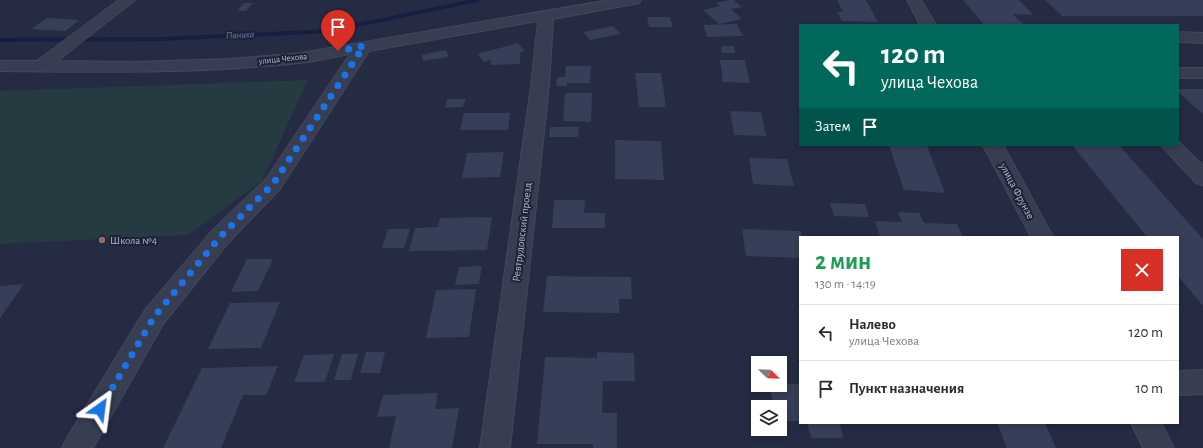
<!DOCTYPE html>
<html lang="ru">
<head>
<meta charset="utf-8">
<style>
  body { margin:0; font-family:"Alegreya Sans",sans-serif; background:#f7f7f7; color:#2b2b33; height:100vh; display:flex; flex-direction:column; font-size:15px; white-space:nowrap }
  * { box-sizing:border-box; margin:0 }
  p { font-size:13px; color:#7c7c81 }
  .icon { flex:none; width:22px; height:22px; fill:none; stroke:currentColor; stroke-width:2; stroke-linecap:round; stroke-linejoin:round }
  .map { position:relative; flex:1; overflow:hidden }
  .details { position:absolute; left:799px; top:236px; width:380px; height:188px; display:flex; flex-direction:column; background:#fff; border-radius:0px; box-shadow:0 2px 6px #0003 }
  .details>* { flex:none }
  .banner { position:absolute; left:799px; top:24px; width:380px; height:122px; border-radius:0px; box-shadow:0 2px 6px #0003; background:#00695c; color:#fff; overflow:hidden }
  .needle { width:26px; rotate:113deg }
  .fabs { position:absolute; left:751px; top:356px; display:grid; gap:8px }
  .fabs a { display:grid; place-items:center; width:36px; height:36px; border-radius:0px; background:#fff; box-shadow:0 2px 6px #0003; font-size:20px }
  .pin { position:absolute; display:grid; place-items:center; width:34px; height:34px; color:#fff; margin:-41px -17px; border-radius:50% 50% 50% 0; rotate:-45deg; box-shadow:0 0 4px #0007 }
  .pin .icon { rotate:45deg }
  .me { position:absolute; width:44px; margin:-22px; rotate:31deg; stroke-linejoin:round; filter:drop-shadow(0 0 3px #0008) }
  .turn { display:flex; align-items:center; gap:14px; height:84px; padding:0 16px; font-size:18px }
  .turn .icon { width:52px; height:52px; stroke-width:2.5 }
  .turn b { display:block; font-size:28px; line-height:34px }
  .then { display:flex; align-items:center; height:38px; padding:0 16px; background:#0003; gap:8px; font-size:15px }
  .round { display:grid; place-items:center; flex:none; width:42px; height:42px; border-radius:0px; background:#f7f7f7 }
  .headline { display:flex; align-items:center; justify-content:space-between; height:68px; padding:0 16px }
  h1 { font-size:24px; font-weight:700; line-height:30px; color:#1e9e55 }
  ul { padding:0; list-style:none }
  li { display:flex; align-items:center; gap:12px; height:56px; padding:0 16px; border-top:1px solid #e1e1e2 }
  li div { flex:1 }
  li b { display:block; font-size:15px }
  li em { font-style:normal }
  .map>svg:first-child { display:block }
  .green { fill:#263a42 }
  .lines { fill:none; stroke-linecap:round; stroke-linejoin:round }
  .stream { fill:#161f40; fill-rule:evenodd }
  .building { fill:#363e58 }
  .minor-casing { stroke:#42475a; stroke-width:2 }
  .minor { fill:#383e51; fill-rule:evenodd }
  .route { stroke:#1a73e8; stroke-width:7; stroke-dasharray:0 12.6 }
  .education-dot { fill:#8d6e63; stroke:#1d2336; stroke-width:1.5 }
  .labels { text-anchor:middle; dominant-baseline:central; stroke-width:4; stroke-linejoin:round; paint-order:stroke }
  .far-street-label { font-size:9px; fill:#b5b9cb; stroke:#1d2336 }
  .far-water-label { font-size:10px; font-style:italic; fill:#6c7bac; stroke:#1d2336 }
  .street-label { font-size:11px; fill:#b5b9cb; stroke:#1d2336 }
  .poi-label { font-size:11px; fill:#b5b9cb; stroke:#1d2336; text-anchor:start }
</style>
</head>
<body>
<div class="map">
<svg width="1203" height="448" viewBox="0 0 1203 448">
  <rect width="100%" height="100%" fill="#242b42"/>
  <!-- green -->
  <path class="green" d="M308,80L262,181L188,235L0,244V91Z"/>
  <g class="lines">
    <!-- stream -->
    <path class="stream" d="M468,0H480L477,2L330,33L163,41L0,42V38L163,37L330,29Z"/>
  </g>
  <!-- building -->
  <path class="building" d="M729,0H734L742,7L731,9L742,19L719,24L703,10L720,6L716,3Z
    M837,0H866L878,22L842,21L837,12H843Z
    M963,0H1019L1034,15L1012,14L1025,25H984Z
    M1045,0H1203V16H1062Z
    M244,3H253L246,11H237Z
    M647,17H670L673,27H649Z
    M47,18L80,20L65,31L31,29Z
    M737,24L743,36L707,37L703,25Z
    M613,26L621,34L590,40L583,32Z
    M518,43L525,51L520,52V64L491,65V60L484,62L477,54Z
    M721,46H734L735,53H722Z
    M446,50L449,57L423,61L421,55Z
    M720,60H745L750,83L723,82Z
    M566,66H591L590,83H567V86H556L557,77H565Z
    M635,73H661L666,107H639Z
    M1178,89H1203V114L1178,92Z
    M565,93H592L591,122L563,121Z
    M447,99H466L463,107L445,108Z
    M730,111L761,112L766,136L734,135Z
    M464,113H510L508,130H460Z
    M550,127H579L578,137H549Z
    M615,140L661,141L664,180L615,179Z
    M889,145L927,146L945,193L904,190Z
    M1072,145H1119L1203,239V306L1178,276V237H1147Z
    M504,152L500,177L462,178L467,153Z
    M749,158L787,159L794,186L753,184Z
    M554,200H585L584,213H605V228H552Z
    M830,203L865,204L869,217L834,216Z
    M898,212L919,213L924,223L957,224L963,237H880L875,221L902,222Z
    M492,217L487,250L409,251L415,228L438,227L440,218Z
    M388,229H410L404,248H382Z
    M742,229L801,231L802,237H800V258L746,256Z
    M247,259H273L258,291L231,292Z
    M482,266L479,284L455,285L459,267Z
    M547,276L631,277L632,299H619V313L543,312Z
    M24,284L0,318V286Z
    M476,289L469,337L426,338L436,290Z
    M280,302L261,348L208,349L230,303Z
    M366,352H385L380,373H360Z
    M597,352L634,353L635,381H603L602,413H617V448H593V444H537L545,357L597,358Z
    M334,354L325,382H294L304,355Z
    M342,354H358L351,380H334Z
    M278,366L266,395H243L221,448H163L202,368Z
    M780,384H800V421H780V407H774L769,385H780Z
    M438,393L435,409L459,408L452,448H389L396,416L377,417L383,395Z
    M807,423H840L843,438H811Z
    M997,423H1045L1056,448H1007Z"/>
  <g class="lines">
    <!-- minor casing -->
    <g class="minor-casing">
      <path id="minor" d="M119,0H135L57,61L132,62L229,59L301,53L609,0H641L639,3L634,4L553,19L549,86L510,448H480L531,86L538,21L369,51L280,189L228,243L163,324L93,448H62L67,438L145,310L212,231L266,179L350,54C334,57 317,61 300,63C200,74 100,72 0,71V61H37Z
        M907,0H921L936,25H920Z
        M1178,32L1203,33V43L1178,42Z
        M1178,68H1203V78H1178Z
        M1178,141L1203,166V185L1196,183L1161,145H1178Z
        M983,145H1003L1053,237H1031Z
        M1203,370V394L1178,395V371Z
        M1131,423H1161L1174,448H1143Z"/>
    </g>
    <!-- minor -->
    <use href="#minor" class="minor"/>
  </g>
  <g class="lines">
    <!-- route -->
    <path class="route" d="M100,409L154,317L220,237L273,184L364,46L338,51"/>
  </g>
  <!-- markers -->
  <circle class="education-dot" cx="102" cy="240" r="4"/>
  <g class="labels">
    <!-- far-street labels -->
    <g class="far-street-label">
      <text transform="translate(283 59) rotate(-6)">улица Чехова</text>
    </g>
    <!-- far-water labels -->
    <g class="far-water-label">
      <text transform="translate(240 35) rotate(-3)">Паника</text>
    </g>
    <!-- street labels -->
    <g class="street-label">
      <text transform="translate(1017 191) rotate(62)">улица Фрунзе</text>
      <text transform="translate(522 232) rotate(-83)">Ревтрудовский проезд</text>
    </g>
    <!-- poi labels -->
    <g class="poi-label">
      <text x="110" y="240">Школа №4</text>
    </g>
  </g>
</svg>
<div class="fabs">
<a><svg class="needle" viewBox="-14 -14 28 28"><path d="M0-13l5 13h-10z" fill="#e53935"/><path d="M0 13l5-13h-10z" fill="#7c7c81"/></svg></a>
<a><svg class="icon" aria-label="layers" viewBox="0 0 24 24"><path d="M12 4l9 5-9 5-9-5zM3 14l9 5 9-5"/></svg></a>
</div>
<div class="pin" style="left:338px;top:51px;background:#d93025"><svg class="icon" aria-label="arrive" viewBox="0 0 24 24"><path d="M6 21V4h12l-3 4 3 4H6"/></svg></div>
<svg class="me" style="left:100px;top:409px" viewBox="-20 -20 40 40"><path d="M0-17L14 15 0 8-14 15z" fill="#1a73e8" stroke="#fff" stroke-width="4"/></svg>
<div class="banner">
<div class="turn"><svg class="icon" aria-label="left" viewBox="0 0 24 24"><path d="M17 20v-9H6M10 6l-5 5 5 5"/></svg><div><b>120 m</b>улица Чехова</div></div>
<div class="then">Затем<svg class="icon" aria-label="arrive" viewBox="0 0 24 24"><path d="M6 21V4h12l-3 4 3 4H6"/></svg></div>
</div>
<section class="details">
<div class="headline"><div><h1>2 мин</h1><p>130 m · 14:19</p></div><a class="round" style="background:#d93025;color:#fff"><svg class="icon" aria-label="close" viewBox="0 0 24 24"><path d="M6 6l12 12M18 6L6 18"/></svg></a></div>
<ul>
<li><svg class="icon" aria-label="left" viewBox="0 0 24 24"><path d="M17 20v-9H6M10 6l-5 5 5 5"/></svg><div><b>Налево</b><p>улица Чехова</p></div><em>120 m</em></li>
<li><svg class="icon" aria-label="arrive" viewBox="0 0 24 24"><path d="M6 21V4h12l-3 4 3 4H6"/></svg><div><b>Пункт назначения</b></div><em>10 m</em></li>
</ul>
</section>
</div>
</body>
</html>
